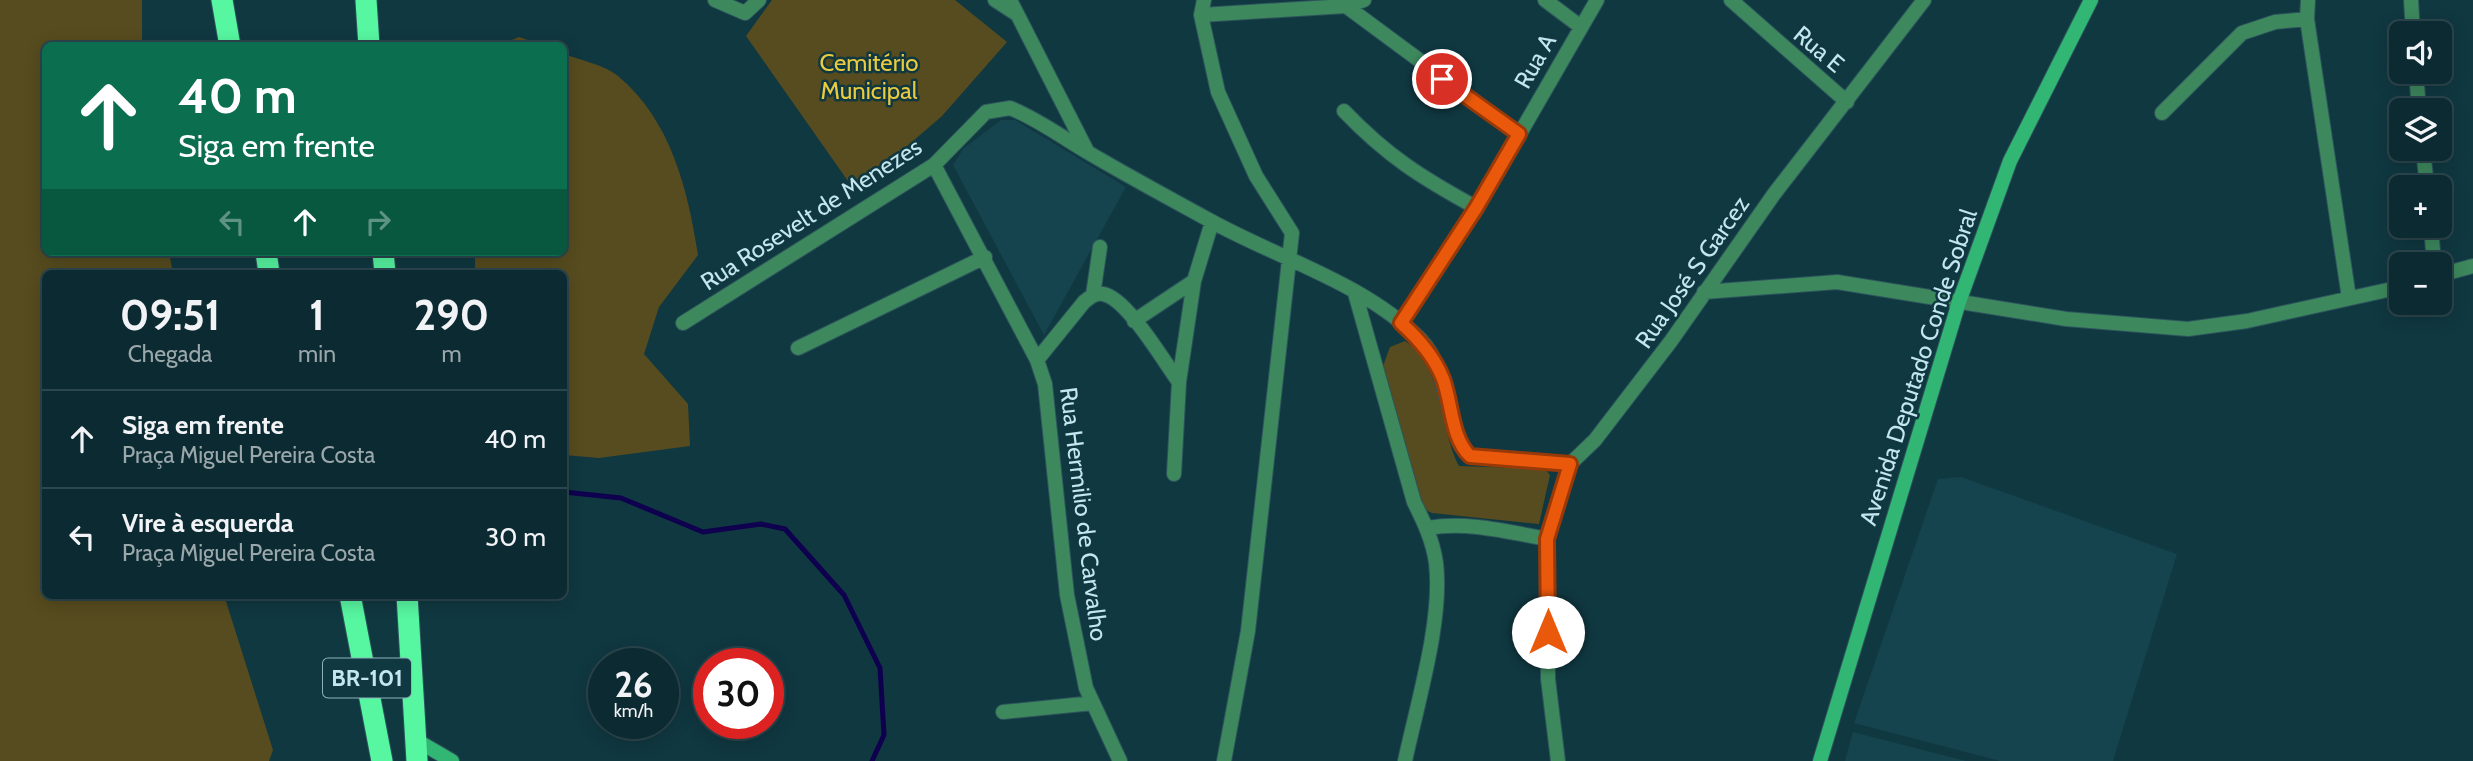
<!DOCTYPE html>
<html lang="pt">
<head>
<meta charset="utf-8">
<style>
  body { margin:0; font-family:Cabin,sans-serif; background:#153239; color:#f1f3f6; height:100vh; display:flex; flex-direction:column; font-size:26px; white-space:nowrap }
  * { box-sizing:border-box; margin:0 }
  p { font-size:23px; color:#9aa7ab }
  .icon { flex:none; width:38px; height:38px; fill:none; stroke:currentColor; stroke-width:2; stroke-linecap:round; stroke-linejoin:round }
  .map { position:relative; flex:1; overflow:hidden }
  .sheet { position:absolute; left:42px; top:270px; width:525px; height:329px; display:flex; flex-direction:column; background:#0c2a31; border-radius:10px; box-shadow:0 4px 18px #0003,0 0 0 2px #2c464d }
  .sheet>* { flex:none }
  .top-card { position:absolute; left:42px; top:42px; width:525px; height:214px; border-radius:10px; box-shadow:0 4px 18px #0003,0 0 0 2px #2c464d; background:#0b6e4f; color:#fff; overflow:hidden }
  .controls { position:absolute; left:2389px; top:21px; display:grid; gap:14px }
  .controls a { display:grid; place-items:center; width:63px; height:63px; border-radius:10px; background:#0c2a31; box-shadow:0 4px 18px #0003,0 0 0 2px #2c464d; font-size:35px }
  .speed { position:absolute; left:588px; top:648px; display:flex; gap:14px; font-size:35px; font-weight:700; text-align:center }
  .speed>* { display:grid; place-content:center; width:91px; height:91px; border-radius:50%; background:#0c2a31; box-shadow:0 4px 18px #0003,0 0 0 2px #2c464d; line-height:1 }
  .speed small { font-size:18px; font-weight:400 }
  .speed .limit { border:10px solid #d22; background:#fff; color:#111 }
  .pin { position:absolute; display:grid; place-items:center; width:60px; height:60px; color:#fff; margin:-30px; border:4px solid #fff; border-radius:50%; box-shadow:0 2px 7px #0007 }
  .me { position:absolute; width:77px; margin:-38px; rotate:0deg; stroke-linejoin:round; filter:drop-shadow(0 0 5px #0008) }
  .turn { display:flex; align-items:center; gap:24px; height:147px; padding:0 21px; font-size:32px }
  .turn .icon { width:91px; height:91px; stroke-width:2.5 }
  .turn b { display:block; font-size:49px; line-height:60px }
  .lanes { display:flex; align-items:center; height:66px; padding:0 21px; background:#0003; justify-content:center; gap:35px; direction:ltr }
  .lanes .off { opacity:.35 }
  .eta { display:flex; justify-content:space-evenly; align-items:center; height:119px; text-align:center }
  .eta b { font-size:42px; font-weight:700; line-height:49px }
  ul { padding:0; list-style:none }
  li { display:flex; align-items:center; gap:21px; height:98px; padding:0 21px; border-top:2px solid #2c464d }
  li div { flex:1 }
  li b { display:block; font-size:26px }
  li em { font-style:normal }
  .map>svg:first-child { display:block }
  .built { fill:#15434e }
  .green { fill:#574c1f }
  .lines { fill:none; stroke-linecap:round; stroke-linejoin:round }
  .stream { stroke:#0f004f; stroke-width:5 }
  .street-casing { stroke:#2d545d; stroke-width:16 }
  .secondary-casing { stroke:#2d545d; stroke-width:16 }
  .highway-casing { stroke:#2d545d; stroke-width:23 }
  .street { stroke:#3d885d; stroke-width:14 }
  .secondary { stroke:#31b773; stroke-width:14 }
  .highway { stroke:#57f6a1; stroke-width:21 }
  .route-casing { stroke:#983908; stroke-width:18 }
  .route { stroke:#ea580c; stroke-width:12 }
  .labels { text-anchor:middle; dominant-baseline:central; stroke-width:5; stroke-linejoin:round; paint-order:stroke }
  .shield { fill:#103841; stroke:#8db2bb; stroke-width:2 }
  .shield-label { font-size:23px; font-weight:bold; fill:#c3e6ef }
  .street-label { font-size:24px; fill:#c3e6ef; stroke:#103841 }
  .park-label { font-size:24px; fill:#eaca3e; stroke:#103841 }
</style>
</head>
<body>
<div class="map">
<svg width="2473" height="761" viewBox="0 0 2473 761">
  <rect width="100%" height="100%" fill="#103841"/>
  <!-- built -->
  <path class="built" d="M1001,120H1015L1126,187L1044,335L953,165L963,149Z
    M1961,477L2177,554L2113,761H2000L1854,723L1938,479Z
    M1853,732L1966,761H1845Z"/>
  <!-- green -->
  <path class="green" d="M0,0H142V45L46,46V252H169L173,273H46V595H224L273,750L269,761H0Z
    M772,0H955L1007,42L942,116L855,191L746,36Z
    M519,37L542,45H499Z
    M564,54C580,60 605,65 618,76C671,120 688,190 698,255L659,307L644,354L688,404L690,446L599,458L564,455V273H475V252H564Z
    M1405,341C1444,367 1439,427 1459,466L1545,469L1550,475L1539,524L1432,513L1422,508L1383,366L1390,347Z"/>
  <g class="lines">
    <!-- stream -->
    <path class="stream" d="M564,492L621,498L703,532L761,524L785,529L844,595L880,668L884,735L872,761"/>
    <!-- street casing -->
    <g class="street-casing">
      <path id="street" d="M715,0L745,13L759,0
        M995,0L1015,13
        M1010,0L1087,151
        M1204,0L1201,15L1218,92L1256,176L1292,233L1248,631L1224,761
        M1545,0L1581,27
        M1731,0L1847,102
        M2308,0L2307,19L2349,298
        M2411,0L2413,33
        M1346,6L1519,134
        M1201,15L1346,6L1364,0
        M2416,72L2419,110
        M1344,111C1387,156 1422,178 1477,208
        M2162,113L2242,33L2275,22L2307,19
        M2423,149L2427,187
        M934,165L1037,360L1045,384L1067,595L1086,688L1120,761
        M2431,226L2434,264
        M2440,275L2473,266
        M1704,292L1837,282L2066,319L2188,329L2247,321L2401,287
        M1355,293L1414,502C1424,522 1433,541 1436,563C1443,620 1417,704 1405,761
        M1093,295L1100,247
        M1134,321L1194,281
        M683,323L934,165L986,112L1010,108C1038,119 1063,138 1089,153C1128,176 1169,198 1209,220C1279,259 1363,282 1421,340C1451,372 1445,433 1470,456L1570,464
        M1401,323L1477,208L1597,0
        M798,348L985,257
        M1037,360L1084,302C1090,297 1095,293 1103,294C1127,298 1164,362 1179,382
        M1174,474L1179,382L1194,281L1212,222
        M1428,528C1467,521 1508,532 1547,539
        M1003,712L1093,703
        M1558,761L1548,679L1547,539L1570,464L1595,440L1671,341L1774,194L1924,0"/>
    </g>
    <!-- secondary casing -->
    <g class="secondary-casing">
      <path id="secondary" d="M416,740L452,761
        M1820,761L1959,302L2010,161L2091,0"/>
    </g>
    <!-- highway casing -->
    <g class="highway-casing">
      <path id="highway" d="M222,0L230,46
        M366,0L369,46
        M266,252L269,273
        M383,252L385,273
        M350,595L382,761
        M407,595L417,761"/>
    </g>
    <!-- street -->
    <use href="#street" class="street"/>
    <!-- secondary -->
    <use href="#secondary" class="secondary"/>
    <!-- highway -->
    <use href="#highway" class="highway"/>
  </g>
  <g class="lines">
    <!-- route casing -->
    <g class="route-casing">
      <path id="route" d="M1442,79L1519,134L1476,208L1401,323C1419,339 1434,356 1443,379C1452,403 1451,438 1470,456L1570,464L1547,539L1548,632"/>
    </g>
    <!-- route -->
    <use href="#route" class="route"/>
  </g>
  <g class="labels">
    <!-- shield labels -->
    <rect class="shield" x="323" y="658.5" width="88" height="39" rx="5"/>
    <g class="shield-label">
      <text x="367" y="678">BR-101</text>
    </g>
    <!-- street labels -->
    <g class="street-label">
      <text transform="translate(1819 49) rotate(40)">Rua E</text>
      <text transform="translate(1535 61) rotate(-60)">Rua A</text>
      <text transform="translate(811 214) rotate(-33)">Rua Rosevelt de Menezes</text>
      <text transform="translate(1692 272) rotate(-55)">Rua José S Garcez</text>
      <text transform="translate(1918 367) rotate(-72)">Avenida Deputado Conde Sobral</text>
      <text transform="translate(1084 514) rotate(83)">Rua Hermilio de Carvalho</text>
    </g>
    <!-- park labels -->
    <g class="park-label">
      <text x="869" y="62">Cemitério<tspan x="869" dy="28">Municipal</tspan></text>
    </g>
  </g>
</svg>
<div class="controls">
<a><svg class="icon" aria-label="sound" viewBox="0 0 24 24"><path d="M4 9h4l5-4v14l-5-4H4zM17 9q2 3 0 6"/></svg></a>
<a><svg class="icon" aria-label="layers" viewBox="0 0 24 24"><path d="M12 4l9 5-9 5-9-5zM3 14l9 5 9-5"/></svg></a>
<a>+</a>
<a>−</a>
</div>
<div class="speed"><div>26<small>km/h</small></div><div class="limit">30</div></div>
<div class="pin" style="left:1442px;top:79px;background:#d93025"><svg class="icon" aria-label="arrive" viewBox="0 0 24 24"><path d="M6 21V4h12l-3 4 3 4H6"/></svg></div>
<svg class="me" style="left:1548px;top:632px" viewBox="-20 -20 40 40"><circle r="19" fill="#fff"/><path d="M0-13L10 11 0 6-10 11z" fill="#ea580c"/></svg>
<div class="top-card">
<div class="turn"><svg class="icon" aria-label="ahead" viewBox="0 0 24 24"><path d="M12 20V5M6 11l6-6 6 6"/></svg><div><b>40 m</b>Siga em frente</div></div>
<div class="lanes"><svg class="icon off" aria-label="left" viewBox="0 0 24 24"><path d="M17 20v-9H6M10 6l-5 5 5 5"/></svg><svg class="icon" aria-label="ahead" viewBox="0 0 24 24"><path d="M12 20V5M6 11l6-6 6 6"/></svg><svg class="icon off" aria-label="right" viewBox="0 0 24 24"><path d="M7 20v-9h11M14 6l5 5-5 5"/></svg></div>
</div>
<section class="sheet">
<div class="eta">
<div><b>09:51</b><p>Chegada</p></div>
<div><b>1</b><p>min</p></div>
<div><b>290</b><p>m</p></div>
</div>
<ul>
<li><svg class="icon" aria-label="ahead" viewBox="0 0 24 24"><path d="M12 20V5M6 11l6-6 6 6"/></svg><div><b>Siga em frente</b><p>Praça Miguel Pereira Costa</p></div><em>40 m</em></li>
<li><svg class="icon" aria-label="left" viewBox="0 0 24 24"><path d="M17 20v-9H6M10 6l-5 5 5 5"/></svg><div><b>Vire à esquerda</b><p>Praça Miguel Pereira Costa</p></div><em>30 m</em></li>
</ul>
</section>
</div>
</body>
</html>
